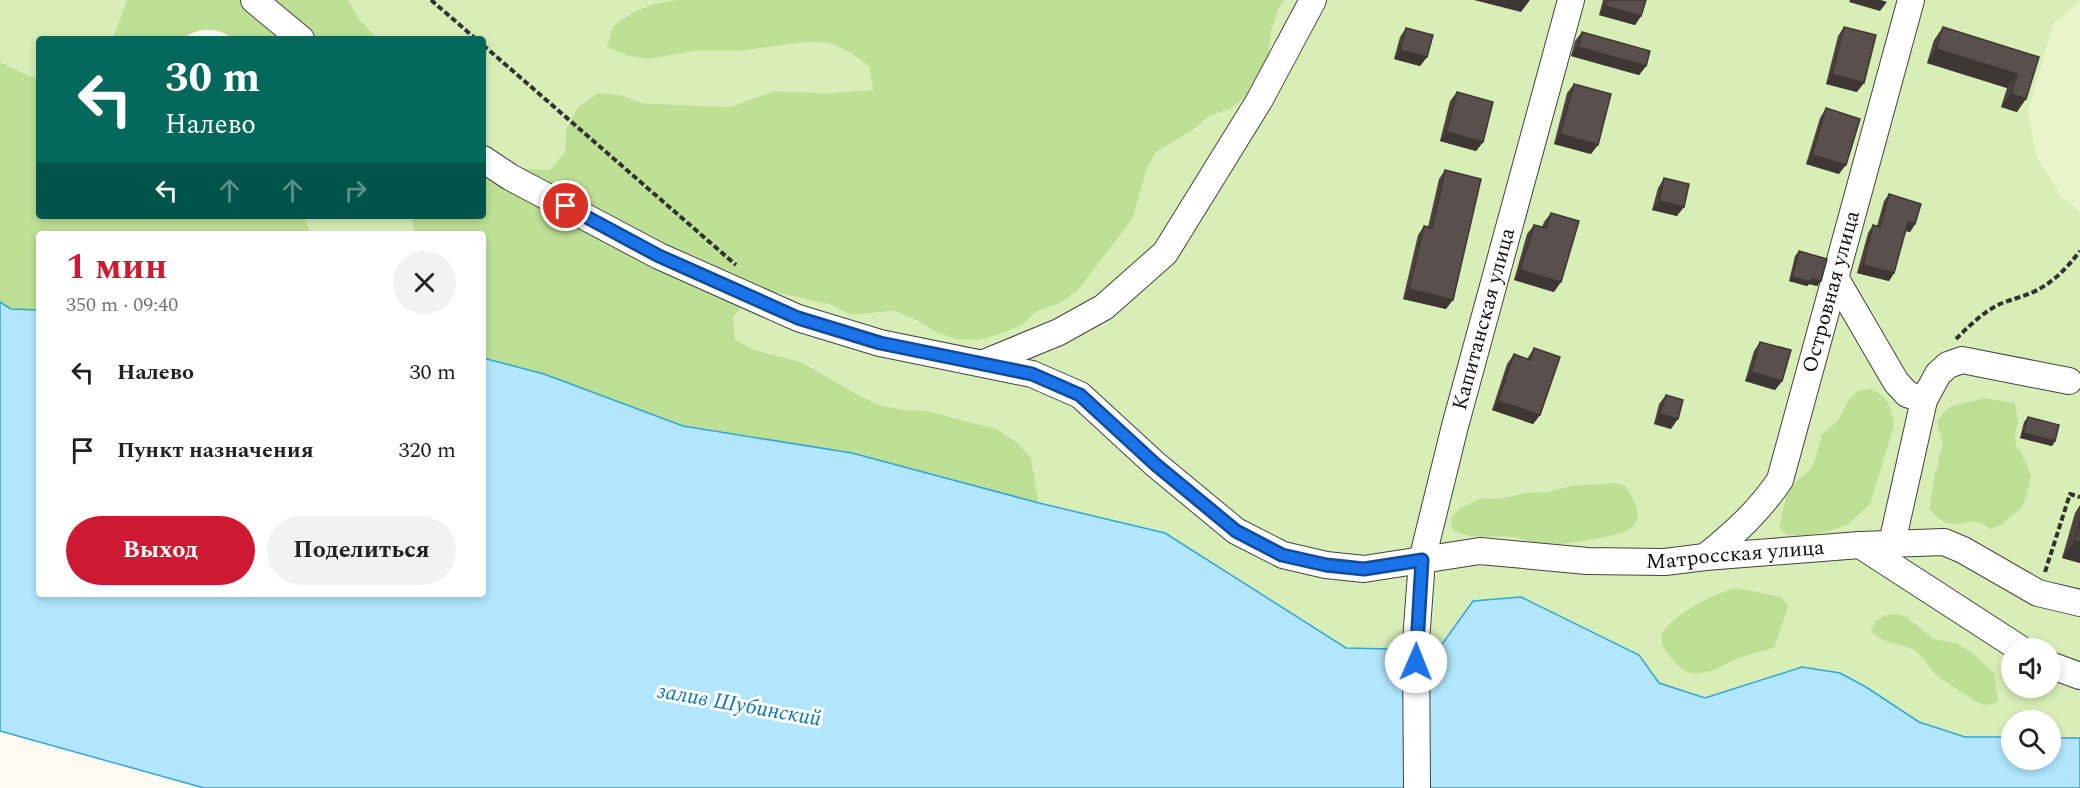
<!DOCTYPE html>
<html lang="ru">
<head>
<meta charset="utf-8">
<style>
  body { margin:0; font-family:Spectral,serif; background:#f2f2f2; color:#222; height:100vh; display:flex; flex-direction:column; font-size:22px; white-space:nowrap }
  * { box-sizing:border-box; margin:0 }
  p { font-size:20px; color:#767676 }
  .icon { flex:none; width:33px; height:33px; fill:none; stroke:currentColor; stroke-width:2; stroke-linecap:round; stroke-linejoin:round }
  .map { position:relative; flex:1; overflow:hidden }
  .details { position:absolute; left:36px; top:231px; width:450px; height:366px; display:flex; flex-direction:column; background:#fff; border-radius:6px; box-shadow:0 3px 9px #0003 }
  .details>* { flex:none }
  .guide { position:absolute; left:36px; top:36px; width:450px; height:183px; border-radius:6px; box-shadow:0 3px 9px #0003; background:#00695c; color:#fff; overflow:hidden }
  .fabs { position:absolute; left:2001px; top:638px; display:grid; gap:12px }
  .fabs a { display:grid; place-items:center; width:60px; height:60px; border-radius:50%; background:#fff; box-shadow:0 3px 9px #0003; font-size:30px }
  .pin { position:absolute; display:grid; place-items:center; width:51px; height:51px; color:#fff; margin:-26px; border:3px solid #fff; border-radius:50%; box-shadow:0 2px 6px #0007 }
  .me { position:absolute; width:66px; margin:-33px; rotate:1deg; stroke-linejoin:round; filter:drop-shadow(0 0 4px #0008) }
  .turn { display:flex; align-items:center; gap:21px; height:126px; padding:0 30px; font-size:27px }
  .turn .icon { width:78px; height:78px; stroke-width:2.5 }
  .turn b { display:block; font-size:42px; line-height:51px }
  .lanes { display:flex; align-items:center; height:57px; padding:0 30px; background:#0003; justify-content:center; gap:30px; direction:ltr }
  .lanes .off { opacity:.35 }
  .round { display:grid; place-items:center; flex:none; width:63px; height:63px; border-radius:32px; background:#f2f2f2 }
  .summary { display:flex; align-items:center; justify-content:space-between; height:102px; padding:0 30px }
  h1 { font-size:36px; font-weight:700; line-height:45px; color:#cd1a32 }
  .action { display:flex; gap:12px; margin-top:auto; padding:12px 30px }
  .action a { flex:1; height:69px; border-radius:36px; background:#cd1a32; color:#fff; font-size:24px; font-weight:700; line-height:69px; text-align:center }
  .action a+a { background:#f2f2f2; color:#222 }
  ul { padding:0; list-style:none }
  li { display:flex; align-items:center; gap:18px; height:78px; padding:0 30px }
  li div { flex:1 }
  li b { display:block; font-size:22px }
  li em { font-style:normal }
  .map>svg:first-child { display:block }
  .green { fill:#d8eeb7; fill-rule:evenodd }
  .forest { fill:#bde095 }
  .pitch { fill:#e9f4ca }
  .water { fill:#b1e6fc; stroke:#32a5da; stroke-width:1.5 }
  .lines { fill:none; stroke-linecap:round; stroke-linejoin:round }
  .minor-casing { stroke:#434343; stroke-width:28 }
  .path { stroke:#323232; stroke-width:4; stroke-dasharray:6 3; stroke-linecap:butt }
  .minor { stroke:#fff; stroke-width:26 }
  .wall { fill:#4d4440 }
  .shaded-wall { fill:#3e3734 }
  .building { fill:#594f4b; stroke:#3e3734; stroke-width:1.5 }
  .route-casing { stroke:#114b97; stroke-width:15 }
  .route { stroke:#1a73e8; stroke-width:10 }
  .labels { text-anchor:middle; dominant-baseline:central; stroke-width:6; stroke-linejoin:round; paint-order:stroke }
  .street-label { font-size:21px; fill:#101010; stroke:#fff }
  .water-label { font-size:22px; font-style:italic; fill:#0c76ae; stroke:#fff }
</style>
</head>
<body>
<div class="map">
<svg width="2080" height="788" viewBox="0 0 2080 788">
  <rect width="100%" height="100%" fill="#fffbf2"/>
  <!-- green -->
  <path class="green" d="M0,0H127L112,39H39V80L0,62Z
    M348,0H677L632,13L613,26L608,47L650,59L694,51H741L806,42L830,43L849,52L869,66L873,90L824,93L774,91L730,107L641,103L621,95L598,93L578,107L566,129L565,152L550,170C524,170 501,166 483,145V39H378L359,19Z
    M1284,0H2080V738H2051L2050,720H2012L2011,737H1965L1919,722L1866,687L1840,673L1802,667L1705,698L1659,683L1639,655L1473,601L1438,650L1346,648L1165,533L1039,503L1031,458L996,429L928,411L905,410L883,406L862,397L801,362L755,350L734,340L733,317L748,301L769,291L832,305L851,315L893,311L916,320L936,332L1022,325L1037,311L1058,304L1133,218L1146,171L1156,152L1193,130L1209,116L1230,109L1269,55L1271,32L1278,10ZM2012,648H2050V687H2012Z
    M303,216H411L415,234H312Z"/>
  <!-- forest -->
  <path class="forest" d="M127,0H348L359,19L378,39H233C222,28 195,26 184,39H112Z
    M677,0H1284L1278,10L1271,32L1269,54L1259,76L1247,95L1230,109L1209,116L1193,130L1156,152L1146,171L1133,218L1077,291L1058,304L1037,311L1022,325L1003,333L979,340L956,339L936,332L916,320L894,311L851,315L832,305L769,291L748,301L733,317L735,340L755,350L801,362L862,397L883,406L905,410L928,411L996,429L1015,441L1031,458L1039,503L852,453L683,426L544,374L483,358V234H415L411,216H483V145C501,166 524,170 550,170L565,152L566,129L578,107L598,93L621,95L641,103L730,107L774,91L824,93L873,90L869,66L849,52L830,43L806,42L741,51H694L650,59L629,56L607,47L613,26L632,13L654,4Z
    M0,62L39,80V216H303L312,234H39V310L11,309L0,302Z
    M1870,389C1888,395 1892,408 1894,426L1870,504L1847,525L1825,532L1801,536L1788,535L1779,528L1787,494L1793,484L1809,471L1815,460L1822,435L1839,419L1849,399L1858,391Z
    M1983,398L2015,403L2018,423L2015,433L2016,445L2022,454L2031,475L2026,498L2021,508L2002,524L1991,529C1985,525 1980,522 1973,521C1968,521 1964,524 1959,524C1946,526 1937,519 1930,509L1934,476L1938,466L1939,455L1943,445L1937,422C1950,400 1962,406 1983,398Z
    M1615,483L1625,486C1656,530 1625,534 1588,540C1574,542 1557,546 1542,544C1532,542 1521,538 1511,537C1488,534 1474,542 1452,529L1451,517L1459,509L1480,499L1504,498L1526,493L1548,492L1570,486Z
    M1737,588L1781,597L1788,606L1774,648C1762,651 1750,654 1739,658C1726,663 1715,672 1700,673C1688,675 1681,669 1673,660C1667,652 1660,646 1662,636C1665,618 1720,590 1737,588Z
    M1898,614L1908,618L1933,639L1956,643L1976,656L1994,673L1998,702C1993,703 1988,706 1984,705C1980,704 1940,679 1936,675C1928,666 1924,656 1914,650C1898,641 1886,647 1871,631L1876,621L1886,615Z"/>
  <!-- pitch -->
  <path class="pitch" d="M2080,1V212L2060,195L2036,155L2028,111L2053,24Z"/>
  <!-- water -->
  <path class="water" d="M0,302L11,309L39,310V594H483V358L544,374L683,426L852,453L1039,503L1165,533L1346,648L1438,650L1473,601L1521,597L1639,655L1659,683L1705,698L1802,667L1840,673L1866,687L1919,722L1965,737H2011L2012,759H2050L2051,738H2080V788H204L0,731Z"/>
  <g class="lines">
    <!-- minor casing -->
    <g class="minor-casing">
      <g id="minor">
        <path d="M254,0L301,39"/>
        <path id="s1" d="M483,159L510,177L659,256L798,318L880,343L1032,374L1080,395L1155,464L1236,531L1283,555L1326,565L1364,569L1480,551L1587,561L1665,562L1705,557L1860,545L1944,542L1963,550L2038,593L2080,603"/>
        <path d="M1836,279L1896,382L1907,394L1924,400"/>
        <path d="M984,363L1059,332L1104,307L1165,253L1259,101L1313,0"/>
        <path d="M1892,543L1924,400L1938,374L1948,365L1962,360L2069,381"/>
        <path d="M1860,545L2019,648"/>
        <path id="s2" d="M1705,557C1734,534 1759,511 1780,480L1911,0"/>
        <path d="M2050,665L2080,676"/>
        <path id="s3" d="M1417,788L1416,641L1422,560L1455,426L1571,0"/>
      </g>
    </g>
    <!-- path -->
    <path class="path" d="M431,0L476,39
      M483,45L736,265
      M1956,339C1969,326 1983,312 2000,304C2010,300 2021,297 2031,293C2052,284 2066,269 2080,251
      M2045,572L2070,494L2080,497"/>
    <!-- minor -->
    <use href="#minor" class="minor"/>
  </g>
  <!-- wall -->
  <path class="wall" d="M1603,0H1646L1641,16L1635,25L1599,15Z
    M1844,27L1857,92L1826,84L1838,36Z
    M1943,27L2039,57L2017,112L2001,107L2007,88L1927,63L1934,40Z
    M1406,28L1427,57L1420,66L1394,59L1400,37Z
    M1582,32L1646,66L1639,75L1571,56L1575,41Z
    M1574,84L1591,154L1554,144L1567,93Z
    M1457,92L1483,142L1476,151L1440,141L1450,101Z
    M1826,108L1839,174L1806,164L1820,118Z
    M1445,170L1446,309L1403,299L1418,235L1424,226L1428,227L1439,179Z
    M1664,178L1677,216L1652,210L1658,188Z
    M1889,194L1915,224L1910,232L1905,231L1894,273L1889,281L1857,273L1868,233L1873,225L1877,226L1884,201Z
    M1551,213L1554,292L1514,280L1527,234L1534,225L1542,227L1544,222Z
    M1799,251L1821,281L1817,286L1809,284L1807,286L1789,281L1795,256Z
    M1760,342L1782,381L1775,390L1745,381L1754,351Z
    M1534,348L1540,415L1533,424L1492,410L1507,364L1514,354L1527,359Z
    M1666,395L1671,429L1654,424L1659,404Z
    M2028,417L2055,441L2052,446L2020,438L2024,422Z
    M2080,505V563L2062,558L2075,513Z"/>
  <!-- shaded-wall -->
  <path class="shaded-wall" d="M1474,0H1530L1521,12Z
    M1850,0H1881L1887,2L1880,11L1849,2Z
    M1605,6L1641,16L1635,25L1599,15Z
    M1578,47L1646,66L1639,75L1571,56Z
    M1936,49L2017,74L2007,88L1927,63Z
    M1400,50L1427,57L1420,66L1394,59Z
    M1832,74L1864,83L1857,92L1826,84Z
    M2011,94L2026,99L2017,112L2001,107Z
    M1446,132L1483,142L1476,151L1440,141Z
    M1560,134L1598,145L1591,154L1554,144Z
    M1812,155L1846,165L1839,174L1806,164Z
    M1659,201L1684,207L1677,216L1652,210Z
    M1908,222L1915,224L1910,232L1902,230Z
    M1863,265L1894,273L1889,281L1857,273Z
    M1520,270L1561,282L1554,292L1514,280Z
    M1792,277L1812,279L1821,281L1817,286L1809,284L1807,286L1789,281Z
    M1409,289L1453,300L1446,309L1403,299Z
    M1751,372L1782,381L1775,390L1745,381Z
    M1498,401L1540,415L1533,424L1492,410Z
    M1660,414L1678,419L1671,429L1654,424Z
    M2023,433L2055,441L2052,446L2020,438Z
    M2075,541L2080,542V563L2062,558Z"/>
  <!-- building -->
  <path class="building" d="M1607,0H1646L1641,16L1605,6Z
    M1844,27L1876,35L1864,83L1832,74Z
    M1943,27L2039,57L2026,99L2011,94L2017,74L1936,49Z
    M1406,28L1433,35L1427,57L1400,50Z
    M1582,32L1650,51L1646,66L1578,47Z
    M1574,84L1611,94L1598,145L1560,134Z
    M1457,92L1493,102L1483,142L1446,132Z
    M1826,108L1860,119L1846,165L1812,155Z
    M1445,170L1481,179L1453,300L1409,289L1424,226L1432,228Z
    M1664,178L1689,184L1684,207L1659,201Z
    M1889,194L1921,204L1915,224L1908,222L1894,273L1863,265L1873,225L1880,227Z
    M1551,213L1579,221L1561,282L1520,270L1534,225L1546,228Z
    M1799,251L1827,259L1821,281L1812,279L1811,282L1792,277Z
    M1760,342L1791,350L1782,381L1751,372Z
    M1534,348L1560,357L1540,415L1498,401L1514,354L1530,360Z
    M1666,395L1683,400L1678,419L1660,414Z
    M2028,417L2059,425L2055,441L2023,433Z
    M2080,521V542L2075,541Z"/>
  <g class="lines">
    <!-- route casing -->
    <g class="route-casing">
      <path id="route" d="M566,206L659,256L798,318L880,343L1032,374L1080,395L1155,464L1236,531L1282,555L1326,565L1364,569L1422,560L1416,662"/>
    </g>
    <!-- route -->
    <use href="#route" class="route"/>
  </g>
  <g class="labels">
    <!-- street labels -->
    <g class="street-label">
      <text stroke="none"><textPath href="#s2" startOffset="303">Островная улица</textPath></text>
      <text stroke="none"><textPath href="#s3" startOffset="477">Капитанская улица</textPath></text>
      <text stroke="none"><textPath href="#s1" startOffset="1362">Матросская улица</textPath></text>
    </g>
    <!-- water labels -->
    <g class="water-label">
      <text transform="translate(739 705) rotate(10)">залив Шубинский</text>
    </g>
  </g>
</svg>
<div class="fabs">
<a><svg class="icon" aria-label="sound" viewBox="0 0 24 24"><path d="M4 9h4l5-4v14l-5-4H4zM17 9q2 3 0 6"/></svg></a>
<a><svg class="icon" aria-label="search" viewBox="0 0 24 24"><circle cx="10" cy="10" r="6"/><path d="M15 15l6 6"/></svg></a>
</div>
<div class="pin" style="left:566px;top:206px;background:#d93025"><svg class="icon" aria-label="arrive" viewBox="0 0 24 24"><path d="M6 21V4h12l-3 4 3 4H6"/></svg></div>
<svg class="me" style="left:1416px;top:662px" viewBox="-20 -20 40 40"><circle r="19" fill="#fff"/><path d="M0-13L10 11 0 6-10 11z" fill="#1a73e8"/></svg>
<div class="guide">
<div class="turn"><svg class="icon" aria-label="left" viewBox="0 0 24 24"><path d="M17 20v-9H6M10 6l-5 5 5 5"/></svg><div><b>30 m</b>Налево</div></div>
<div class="lanes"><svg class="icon" aria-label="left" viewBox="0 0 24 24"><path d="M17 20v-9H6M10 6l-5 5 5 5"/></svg><svg class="icon off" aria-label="ahead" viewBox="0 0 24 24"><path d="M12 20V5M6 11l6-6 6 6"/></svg><svg class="icon off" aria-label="ahead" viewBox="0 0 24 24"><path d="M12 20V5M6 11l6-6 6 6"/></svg><svg class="icon off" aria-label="right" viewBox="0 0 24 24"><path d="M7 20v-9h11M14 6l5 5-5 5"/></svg></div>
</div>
<section class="details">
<div class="summary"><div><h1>1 мин</h1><p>350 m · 09:40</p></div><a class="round"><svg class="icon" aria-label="close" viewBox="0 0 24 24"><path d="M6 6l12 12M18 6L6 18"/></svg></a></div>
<ul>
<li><svg class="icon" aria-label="left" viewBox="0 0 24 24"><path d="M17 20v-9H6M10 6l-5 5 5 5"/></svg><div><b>Налево</b></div><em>30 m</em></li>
<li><svg class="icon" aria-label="arrive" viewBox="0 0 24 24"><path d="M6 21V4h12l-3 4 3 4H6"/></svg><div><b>Пункт назначения</b></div><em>320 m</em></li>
</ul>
<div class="action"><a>Выход</a><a>Поделиться</a></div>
</section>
</div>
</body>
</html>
